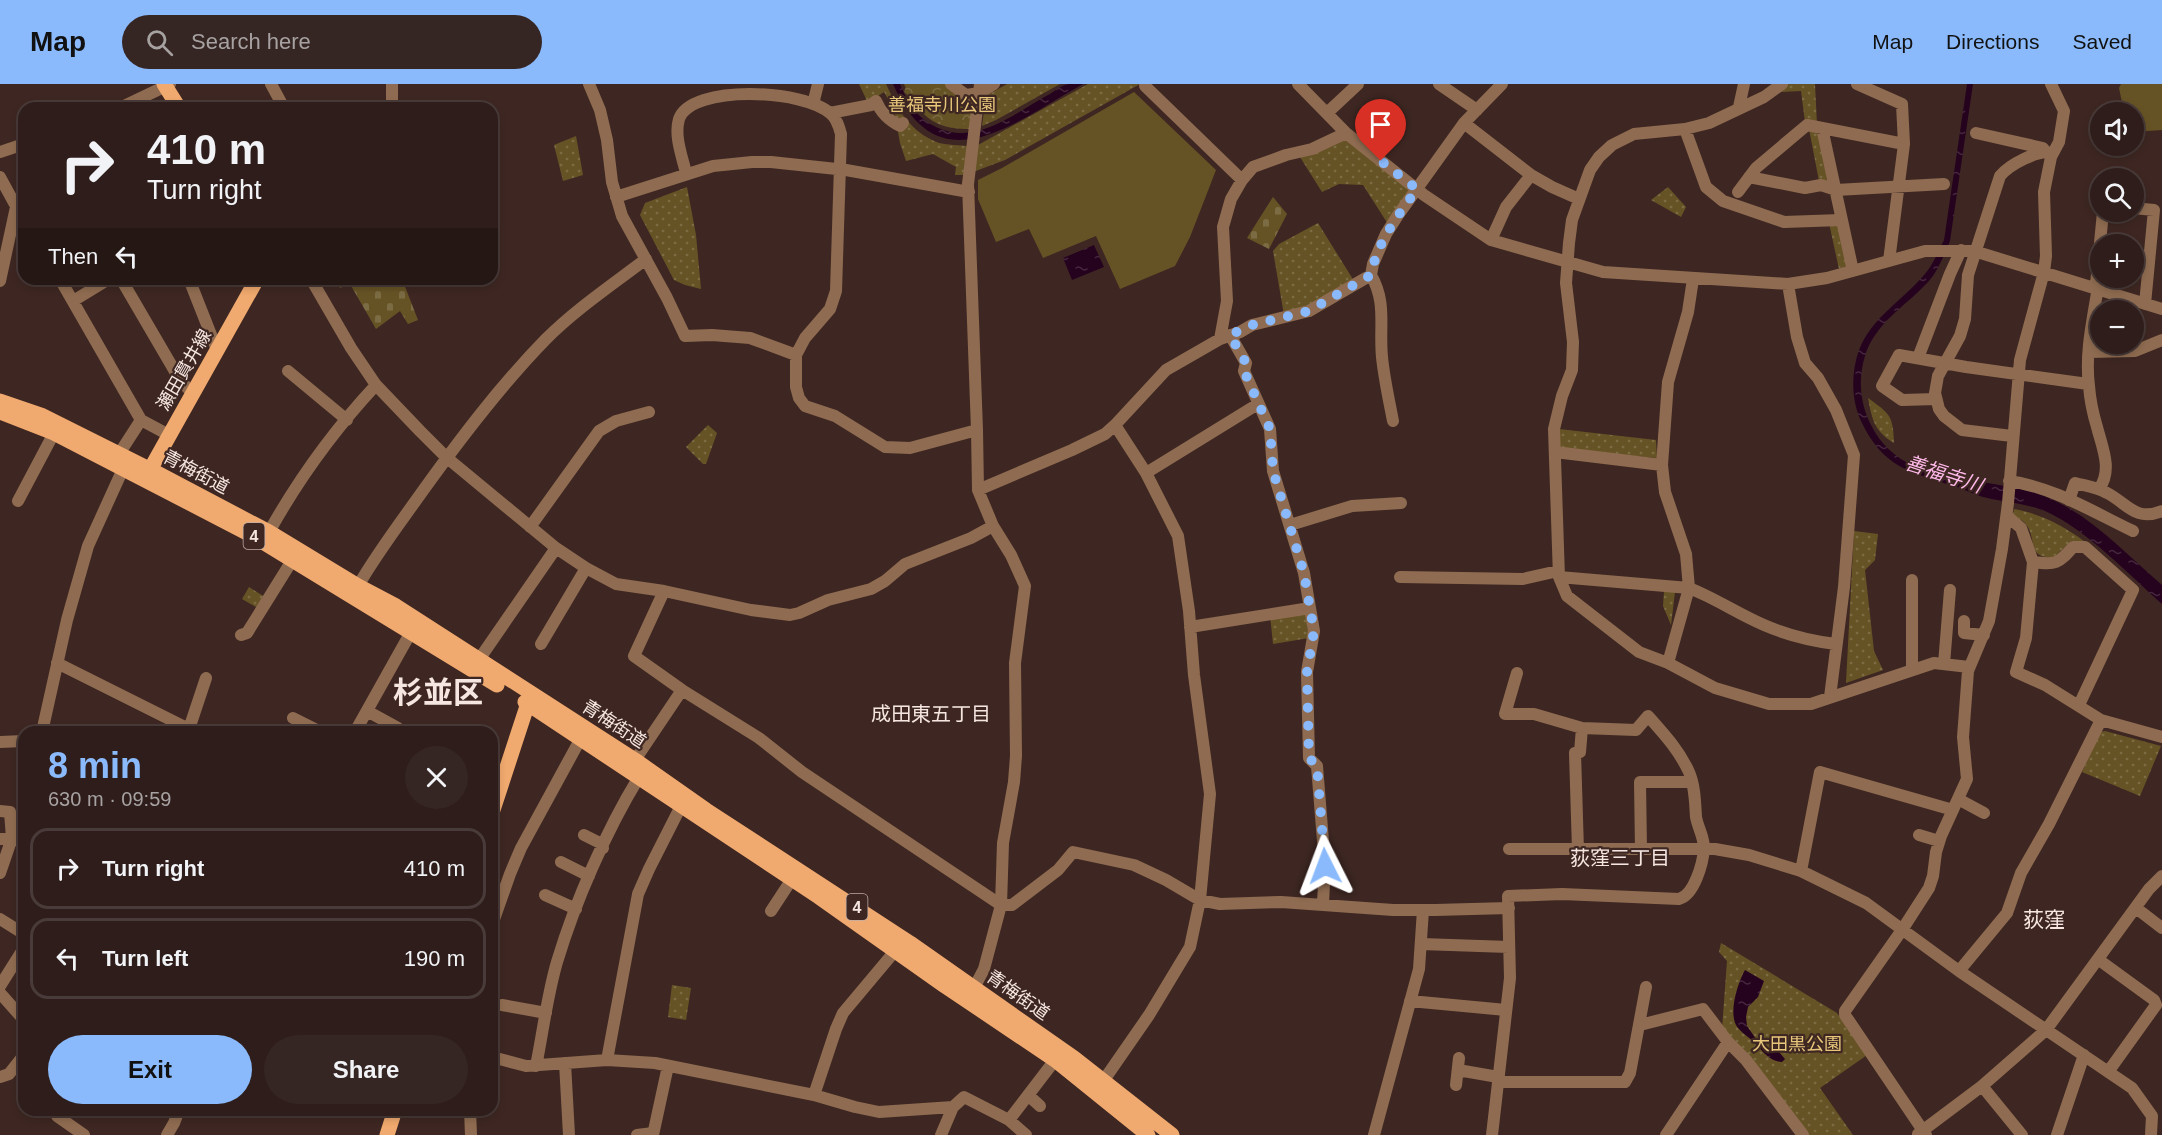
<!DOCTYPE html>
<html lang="en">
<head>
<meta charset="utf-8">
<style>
  body { margin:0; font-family:Arial,"Noto Sans JP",sans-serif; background:#362623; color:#f1f3f6; height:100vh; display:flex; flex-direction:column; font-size:22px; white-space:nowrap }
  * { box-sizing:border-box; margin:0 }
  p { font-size:20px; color:#a7a2a2 }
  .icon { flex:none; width:33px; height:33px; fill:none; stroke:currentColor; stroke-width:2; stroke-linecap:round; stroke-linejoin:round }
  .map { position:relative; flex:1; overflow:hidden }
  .sheet { position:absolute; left:18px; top:642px; width:480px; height:390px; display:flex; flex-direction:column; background:#2e1d1a; border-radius:18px; box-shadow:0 3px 9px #0003,0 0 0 2px #493b39 }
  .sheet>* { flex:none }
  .banner { position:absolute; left:18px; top:18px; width:480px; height:183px; border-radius:18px; box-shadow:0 3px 9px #0003,0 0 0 2px #493b39; background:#2e1d1a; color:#f1f3f6; overflow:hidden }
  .fabs { position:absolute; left:2090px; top:18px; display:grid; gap:12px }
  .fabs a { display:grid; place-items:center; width:54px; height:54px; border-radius:50%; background:#2e1d1a; box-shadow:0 3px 9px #0003,0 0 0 2px #493b39; font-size:30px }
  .pin { position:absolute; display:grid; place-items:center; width:51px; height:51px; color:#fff; margin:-62px -26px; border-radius:50% 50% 50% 0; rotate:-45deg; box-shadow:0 0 6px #0007 }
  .pin .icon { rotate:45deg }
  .me { position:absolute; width:66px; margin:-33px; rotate:357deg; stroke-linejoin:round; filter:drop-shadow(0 0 4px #0008) }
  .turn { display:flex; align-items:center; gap:21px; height:126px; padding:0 30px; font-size:27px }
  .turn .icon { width:78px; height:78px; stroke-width:2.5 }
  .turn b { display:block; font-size:42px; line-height:51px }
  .then { display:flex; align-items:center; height:57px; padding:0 30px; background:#0003; gap:12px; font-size:22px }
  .round { display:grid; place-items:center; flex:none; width:63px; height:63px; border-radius:32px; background:#362623 }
  .summary { display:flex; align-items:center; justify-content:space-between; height:102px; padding:0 30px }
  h1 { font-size:36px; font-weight:600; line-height:45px; color:#8abafc }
  .primary-button { display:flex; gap:12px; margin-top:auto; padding:12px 30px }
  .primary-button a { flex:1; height:69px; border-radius:36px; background:#8abafc; color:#111; font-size:24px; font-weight:600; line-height:69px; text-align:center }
  .primary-button a+a { background:#362623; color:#f1f3f6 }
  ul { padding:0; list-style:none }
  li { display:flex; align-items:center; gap:18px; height:81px; margin:0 12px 9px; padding:0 18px; border:3px solid #493b39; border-radius:18px }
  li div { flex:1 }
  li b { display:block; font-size:22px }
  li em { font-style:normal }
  header { display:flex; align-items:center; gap:36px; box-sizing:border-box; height:84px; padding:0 30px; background:#8abafc; color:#111 }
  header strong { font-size:28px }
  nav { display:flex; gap:33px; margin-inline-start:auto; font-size:21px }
  .search { width:420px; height:54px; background:#362623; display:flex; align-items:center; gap:15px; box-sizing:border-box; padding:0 21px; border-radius:33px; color:#a7a2a2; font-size:22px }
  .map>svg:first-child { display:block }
  .grass { fill:url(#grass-dots) }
  .forest { fill:url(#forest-crowns) }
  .cemetery { fill:url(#cemetery-stones) }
  .garden { fill:#665325 }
  .water { fill:url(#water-ripples) }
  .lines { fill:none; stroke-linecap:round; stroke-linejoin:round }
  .minor { stroke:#8f6c51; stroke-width:12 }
  .major { stroke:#f0a96e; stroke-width:15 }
  .route { stroke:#8abafc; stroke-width:10; stroke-dasharray:0 18 }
  .labels { text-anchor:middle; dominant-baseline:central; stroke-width:4.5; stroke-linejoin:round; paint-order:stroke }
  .shield { fill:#3e2722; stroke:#bfada8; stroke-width:1.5 }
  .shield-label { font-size:16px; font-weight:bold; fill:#f6e6e2 }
  .park-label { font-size:18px; fill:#e8c77b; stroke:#3e2722 }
  .street-label { font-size:18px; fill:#f6e6e2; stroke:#3e2722 }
  .water-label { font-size:20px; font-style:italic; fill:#feb8e9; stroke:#3e2722 }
  .neighbourhood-label { font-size:20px; fill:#f6e6e2; stroke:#3e2722 }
  .quarter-label { font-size:21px; fill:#f6e6e2; stroke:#3e2722 }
  .town-label { font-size:30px; font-weight:bold; fill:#f6e6e2; stroke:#3e2722 }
</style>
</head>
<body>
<header>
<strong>Map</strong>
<div class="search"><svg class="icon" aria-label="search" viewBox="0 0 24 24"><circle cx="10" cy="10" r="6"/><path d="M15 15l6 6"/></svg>Search here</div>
<nav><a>Map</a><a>Directions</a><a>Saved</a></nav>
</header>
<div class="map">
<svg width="2162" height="1051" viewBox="0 0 2162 1051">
  <defs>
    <pattern id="grass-dots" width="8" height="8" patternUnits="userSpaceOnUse" patternTransform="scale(1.5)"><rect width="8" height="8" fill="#665325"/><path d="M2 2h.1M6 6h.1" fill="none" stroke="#7c6c44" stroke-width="1.8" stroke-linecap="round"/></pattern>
    <pattern id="forest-crowns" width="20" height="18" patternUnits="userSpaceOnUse" patternTransform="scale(1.5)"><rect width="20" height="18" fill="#665325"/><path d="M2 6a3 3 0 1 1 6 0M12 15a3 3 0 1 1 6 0" fill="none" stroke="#7c6c44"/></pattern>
    <pattern id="cemetery-stones" width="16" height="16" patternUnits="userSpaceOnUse" patternTransform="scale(1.5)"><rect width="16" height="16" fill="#665325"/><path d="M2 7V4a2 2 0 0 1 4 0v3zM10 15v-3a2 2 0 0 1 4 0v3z" fill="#7c6c44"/></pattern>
    <pattern id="water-ripples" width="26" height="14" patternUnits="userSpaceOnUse" patternTransform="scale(1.5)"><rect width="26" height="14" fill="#25021e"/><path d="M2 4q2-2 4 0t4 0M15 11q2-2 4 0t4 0" fill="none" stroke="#45273e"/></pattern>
  </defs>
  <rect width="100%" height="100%" fill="#3e2722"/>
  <!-- grass -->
  <path class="grass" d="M859,0H886C898,26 910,48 939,59C948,61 959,61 968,62L965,91H955L956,83L933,70L906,77L900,59L894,25L884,8L868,19Z
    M904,0H948L976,14L970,45C935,46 918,31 904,0Z
    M1007,0H1060L996,36L982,42L986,12Z
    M1088,0H1140L1005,76L973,88L978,61Z
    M1788,0H1815L1817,41L1805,38L1801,7L1781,8Z
    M1809,45L1817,47L1830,98L1819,97Z
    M576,52L583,91L563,97L554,61Z
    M1346,53L1409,104L1411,109L1388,140L1363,101L1339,100L1322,108L1300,73Z
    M687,103L696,151L701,205L685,201L674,196L640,131L645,119Z
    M1668,103L1686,123L1681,133L1651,116Z
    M1837,138L1849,182L1839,185L1829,139Z
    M1318,139L1354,197L1308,224L1284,231L1273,167L1279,160Z
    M1868,314C1890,330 1893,331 1894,359C1874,347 1872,335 1868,314Z
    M708,341L717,349L706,380H703L686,363Z
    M1559,345L1656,356L1657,374L1561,366L1558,355Z
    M2014,425C2041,430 2062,441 2084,457H2071L2053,474C2024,472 2039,456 2025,439C2022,436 2017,433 2013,431Z
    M1854,447L1878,450L1875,476L1865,486L1874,567L1883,586L1846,599Z
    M249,503L265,513L258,524L242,515Z
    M1664,508H1675L1671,541L1663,522Z
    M1305,525L1309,554L1273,560L1270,531Z
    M2105,647L2161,662L2140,712L2082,688L2100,648Z
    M1721,859L1837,929L1867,971L1820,1004L1853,1051H1807L1722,945L1727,877L1719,868Z
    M672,901L691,904L686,936L668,933Z"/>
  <!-- forest -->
  <path class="forest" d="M907,0H947L935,11L955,24L970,18L968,36L959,43L934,35L904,8Z"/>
  <!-- cemetery -->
  <path class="cemetery" d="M1273,113L1287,130L1269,165L1247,154Z
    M335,195H402L418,236L408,240L400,227L376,245L350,200L340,204Z"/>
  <!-- garden -->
  <path class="garden" d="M2121,0H2162V46L2133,48V28H2124L2119,4Z
    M1134,8L1216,86L1190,153L1175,182L1120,205L1096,152L1043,174L1029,145L996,158L978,115V96L1002,84Z"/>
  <!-- water -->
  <path class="water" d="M893,0H900C909,23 922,40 947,47C983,57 1018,27 1048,11C1055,7 1062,1 1069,0C1073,0 1079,0 1083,0C1016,37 939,105 893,0Z
    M1967,0H1973L1950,157C1944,171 1939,185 1929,197C1906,222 1875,239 1865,272C1858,295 1860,318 1870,339C1904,410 1991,387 2051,415C2094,434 2127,471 2162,501V520C2128,490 2086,445 2045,427C2025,419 2003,418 1983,413C1973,410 1963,405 1953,402C1907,387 1883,383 1861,337C1851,316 1851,288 1859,266C1872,233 1902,217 1924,191C1933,181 1938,168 1944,156Z
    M1094,161L1104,183L1072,196L1063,174Z
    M1745,886L1764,897L1758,913L1748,923L1746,933L1747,942L1761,962L1779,968L1785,975L1782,978C1771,978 1763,968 1756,960C1750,954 1743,950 1738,944C1727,931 1738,898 1745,886Z"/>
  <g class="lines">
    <!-- minor -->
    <path class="minor" d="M271,0L284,24
      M589,0L600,26L607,56L612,98L622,132L667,214L685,252L712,251L750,254L796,271
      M951,0L966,11L980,9L994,0
      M1298,0L1346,49L1424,111L1491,156L1603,188L1788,200L1827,194L1925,167H1974L2162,225
      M1439,0L1477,26
      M1782,0L1764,13L1709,39L1685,45L1634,50L1612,61L1599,73L1590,86L1572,136L1569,159L1566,199L1573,258L1572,286L1562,312L1554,345L1559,493L1567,512L1639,568L1668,579L1715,604L1769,620H1811L1934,579L1969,583
      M1857,0L1902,20L1904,60L1889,177
      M1145,2L1242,96
      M813,20L818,0
      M1739,23L1744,0
      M120,24L170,0
      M392,24V0
      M830,29L871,21L876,17C881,29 888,36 900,42L903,39
      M1327,29L1358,0
      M1464,39L1531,91L1506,123L1491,156
      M1822,44L1853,187
      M1685,45L1706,103L1723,117L1784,138L1841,136
      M1976,49L2043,64L2045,67
      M0,68L24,60
      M686,89C682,72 674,52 679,35C691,0 805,5 831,30C837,35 839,43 841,50L836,207L830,225L805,254L796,271V303L799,314L805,322L835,332L885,363L910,364L977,346L968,100L980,0
      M1531,91L1552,103L1579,115
      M0,93L24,137
      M1749,93L1805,104L1821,101L1836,106L1944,100
      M1738,108L1756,84L1807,41L1904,60
      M616,113L713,82L752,78H771L846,86L969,108
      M2133,124L2154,126L2145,220
      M60,195L141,336L169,351
      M121,195L180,296L193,310
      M189,195L217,266
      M311,195L351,264L376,301L420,347L446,373L556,464L586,484L616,500L664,507L751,526L790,531L799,529L828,516L871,505L885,497L905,480L971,454L993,442
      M0,197L16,123L24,120
      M1788,200L1797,253L1805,279L1818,294L1836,326L1854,371L1844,503L1830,613
      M73,217L109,195
      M1230,251L1246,279L1244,287L1270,345L1273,387L1304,489L1310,524L1314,547L1307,588L1309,674L1317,682L1325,782L1323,819
      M1220,255L1227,217L1223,143L1231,115L1242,96L1253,83L1286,71L1312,65L1346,49
      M2089,268L2135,267L2162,256
      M1918,274L1950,190L1961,166
      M288,287L347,336
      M1936,315L1902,316L1882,302L1899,271L1966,283L2088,300
      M1393,337C1389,316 1384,294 1382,273C1379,242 1387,219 1371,191L1373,180L1386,150L1398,131L1464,39L1502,0
      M2012,352L1962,346L1944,332L1939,325L1935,309L1938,292L1960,252L1965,235L1968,191L2000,92C2009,81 2038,65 2052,69
      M1555,368L1662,381
      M119,370L141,336
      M1146,389L1258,320
      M2009,397C2053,403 2093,428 2133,447
      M2099,405C2113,386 2102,363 2097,343C2093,330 2090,315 2089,302C2085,271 2092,239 2097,209L2096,200L2103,128
      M978,406L1072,366L1105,350L1115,341L1166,286L1220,255L1240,248L1252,241L1309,227L1371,191
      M2069,416L2075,399C2086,402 2097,403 2107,409C2127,419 2135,438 2162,427
      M18,417L54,349
      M2007,432L2021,444L2033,478L2026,554L2016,588L2045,601L2101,636L2162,653
      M1290,441L1352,422L1401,419
      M530,443L599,347L616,337L649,328
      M269,448C298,396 335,345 376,301
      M2033,478C2056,481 2058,480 2073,463H2085L2133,506L2079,621
      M1400,493L1523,495L1558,487
      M1559,493L1689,504C1715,514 1738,530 1764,541C1787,551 1812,557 1836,560
      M664,507L634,572L682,606L759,654L802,688L1001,821H1012L1058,786L1073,768L1134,781L1166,796L1200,816L1220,820L1281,818L1393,826H1435L1509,824
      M358,509V502C377,469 400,439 422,408C460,355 500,302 546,255C576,225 612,201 646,175
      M1964,537V549L1984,551
      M1190,543L1310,524
      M241,551L247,549L293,475
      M541,560L586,484
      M478,577L556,464
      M57,579L189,645
      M1668,579L1689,504L1686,470L1665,408L1662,381L1668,298L1688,228L1693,195
      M1944,580L1950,506
      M1912,586V496
      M367,627L398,644L396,648
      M293,634L321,648
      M42,648L67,536L88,462L123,385
      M188,648L206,594
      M355,648L411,548
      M0,658L24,657
      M635,676L682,606
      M1958,715L1984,729
      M0,727L10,728L12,754L24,757
      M584,751L600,759L603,764
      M1919,751L1939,757
      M0,755L12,754L0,789
      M1509,765H1715L1749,771L1801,787L1866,819L1959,887L2132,1004L2152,1032L2151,1051
      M1578,766L1575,669L1580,668L1582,644
      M1641,766L1640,698H1692
      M561,778L589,792
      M1801,787L1820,688L1953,726
      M545,811L576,825
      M2136,824L2162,844
      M771,827L792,795
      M0,835L24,850
      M492,841L510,790L521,764L581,654
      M1421,860L1509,863
      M2099,876L2154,916L2156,921L2108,988
      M1959,887L2007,829L2021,789L2049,740L2101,636
      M0,902L24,864
      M974,904L984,885L1001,821L1003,759L1014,698L1016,672L1015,579L1025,502L1011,471L993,442L978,406L977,346
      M0,909L24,936
      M1410,917L1506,926
      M502,921L546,929
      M1640,941L1703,925L1728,958L1746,976L1803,1051
      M492,973L526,982L607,976L655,979L814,1011L855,1023L879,1028L953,1023
      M607,976L638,810L649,785L681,722
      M565,979L569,1051
      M536,982C543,948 547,912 557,878C575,818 606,747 639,693
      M1458,986L1498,993
      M0,993L9,990L24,971
      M1104,996L1149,931L1190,863L1200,816L1210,710L1194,591L1189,527L1178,452L1146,389L1115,341
      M1498,998H1625L1630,989L1646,903
      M1456,1001L1459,974
      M1982,1002L2022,1051
      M814,1011L836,945L843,929L895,867
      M1028,1011L1040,1022
      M61,1026L57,1032L84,1051
      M470,1026L471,1051
      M1009,1036L1055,976
      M1918,1050L1982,1002L2046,946L2149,805L2162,792
      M167,1051L174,1039L179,1026
      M637,1051L653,1049
      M653,1051L668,982
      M941,1051L953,1023L964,1013L1009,1036L1026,1051
      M1374,1051L1419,885L1423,826
      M1492,1051L1510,894L1508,812L1562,810L1679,815C1694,811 1703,780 1704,764C1704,753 1698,744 1696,733C1695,718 1695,702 1689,688C1679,666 1664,650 1648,632L1636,646L1582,644L1534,630H1505L1517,589
      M1666,1051L1728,958
      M1926,1051L1845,931V927L1902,846L1929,804L1933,792L1936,768L1941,752L1967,695L1963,653L1968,587L1989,537L2002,465L2008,419L2020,276L2044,188L2046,172L2044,108L2051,73L2059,58L2064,27L2051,0
      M2057,1051L2084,971"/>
    <!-- major -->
    <path class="major" d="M164,0L179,24
      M0,317L41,331L159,390L269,448L358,502L396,522L635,676L706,726L910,859L1074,974L1172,1051
      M0,328L54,349L253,452L497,601
      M146,393L257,195
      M525,618L819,813L945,902L1055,976L1148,1051
      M492,729L530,613
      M387,1051L395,1026"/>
  </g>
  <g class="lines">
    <!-- route -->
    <path class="route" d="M1325,782L1317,682L1309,674L1307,588L1314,547L1310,524L1304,489L1273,387L1270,345L1244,287L1246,279L1230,251L1252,241L1309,227L1371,191C1377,158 1398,132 1417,105L1381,77"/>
  </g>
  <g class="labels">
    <!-- shield labels -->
    <g class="shield">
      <rect x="243.5" y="439" width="21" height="26" rx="4.5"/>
      <rect x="846.5" y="810" width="21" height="26" rx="4.5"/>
    </g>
    <g class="shield-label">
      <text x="254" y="452">4</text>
      <text x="857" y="823">4</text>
    </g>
    <!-- park labels -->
    <g class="park-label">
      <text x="942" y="21">善福寺川公園</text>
      <text x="1797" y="960">大田黒公園</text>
    </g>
    <!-- street labels -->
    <g class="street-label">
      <text transform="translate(184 286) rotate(-60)">瀬田貫井線</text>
      <text transform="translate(196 388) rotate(28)">青梅街道</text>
      <text transform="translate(614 640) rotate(33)">青梅街道</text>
      <text transform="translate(1018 911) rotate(35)">青梅街道</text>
    </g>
    <!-- water labels -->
    <g class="water-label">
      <text transform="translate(1944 390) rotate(18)">善福寺川</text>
    </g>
    <!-- neighbourhood labels -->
    <g class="neighbourhood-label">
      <text x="931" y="630">成田東五丁目</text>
      <text x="1620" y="774">荻窪三丁目</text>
    </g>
    <!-- quarter labels -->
    <g class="quarter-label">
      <text x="2044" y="835">荻窪</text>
    </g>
    <!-- town labels -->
    <g class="town-label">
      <text x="438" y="608">杉並区</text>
    </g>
  </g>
</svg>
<div class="fabs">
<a><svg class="icon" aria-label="sound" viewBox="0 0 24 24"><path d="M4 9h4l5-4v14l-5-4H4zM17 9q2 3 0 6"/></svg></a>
<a><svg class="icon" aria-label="search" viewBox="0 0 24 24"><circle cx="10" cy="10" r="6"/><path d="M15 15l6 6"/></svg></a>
<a>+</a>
<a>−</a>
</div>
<div class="pin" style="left:1381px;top:77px;background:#d93025"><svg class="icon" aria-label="arrive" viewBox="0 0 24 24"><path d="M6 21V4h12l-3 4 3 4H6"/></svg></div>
<svg class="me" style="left:1325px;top:782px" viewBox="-20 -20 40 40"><path d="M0-17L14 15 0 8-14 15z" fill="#8abafc" stroke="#fff" stroke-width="4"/></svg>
<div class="banner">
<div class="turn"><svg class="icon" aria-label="right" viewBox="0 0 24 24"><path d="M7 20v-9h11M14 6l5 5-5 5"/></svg><div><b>410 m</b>Turn right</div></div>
<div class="then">Then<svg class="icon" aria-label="left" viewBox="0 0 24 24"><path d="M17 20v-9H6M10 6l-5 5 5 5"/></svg></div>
</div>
<section class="sheet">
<div class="summary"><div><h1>8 min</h1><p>630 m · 09:59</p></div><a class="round"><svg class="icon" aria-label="close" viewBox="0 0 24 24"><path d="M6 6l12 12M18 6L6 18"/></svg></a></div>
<ul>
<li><svg class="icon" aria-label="right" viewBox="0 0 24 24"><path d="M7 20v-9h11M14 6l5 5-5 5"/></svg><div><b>Turn right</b></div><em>410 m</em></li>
<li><svg class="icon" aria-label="left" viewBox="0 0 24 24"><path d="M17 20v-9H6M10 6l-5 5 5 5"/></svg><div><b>Turn left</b></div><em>190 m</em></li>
</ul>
<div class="primary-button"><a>Exit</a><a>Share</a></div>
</section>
</div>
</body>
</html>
